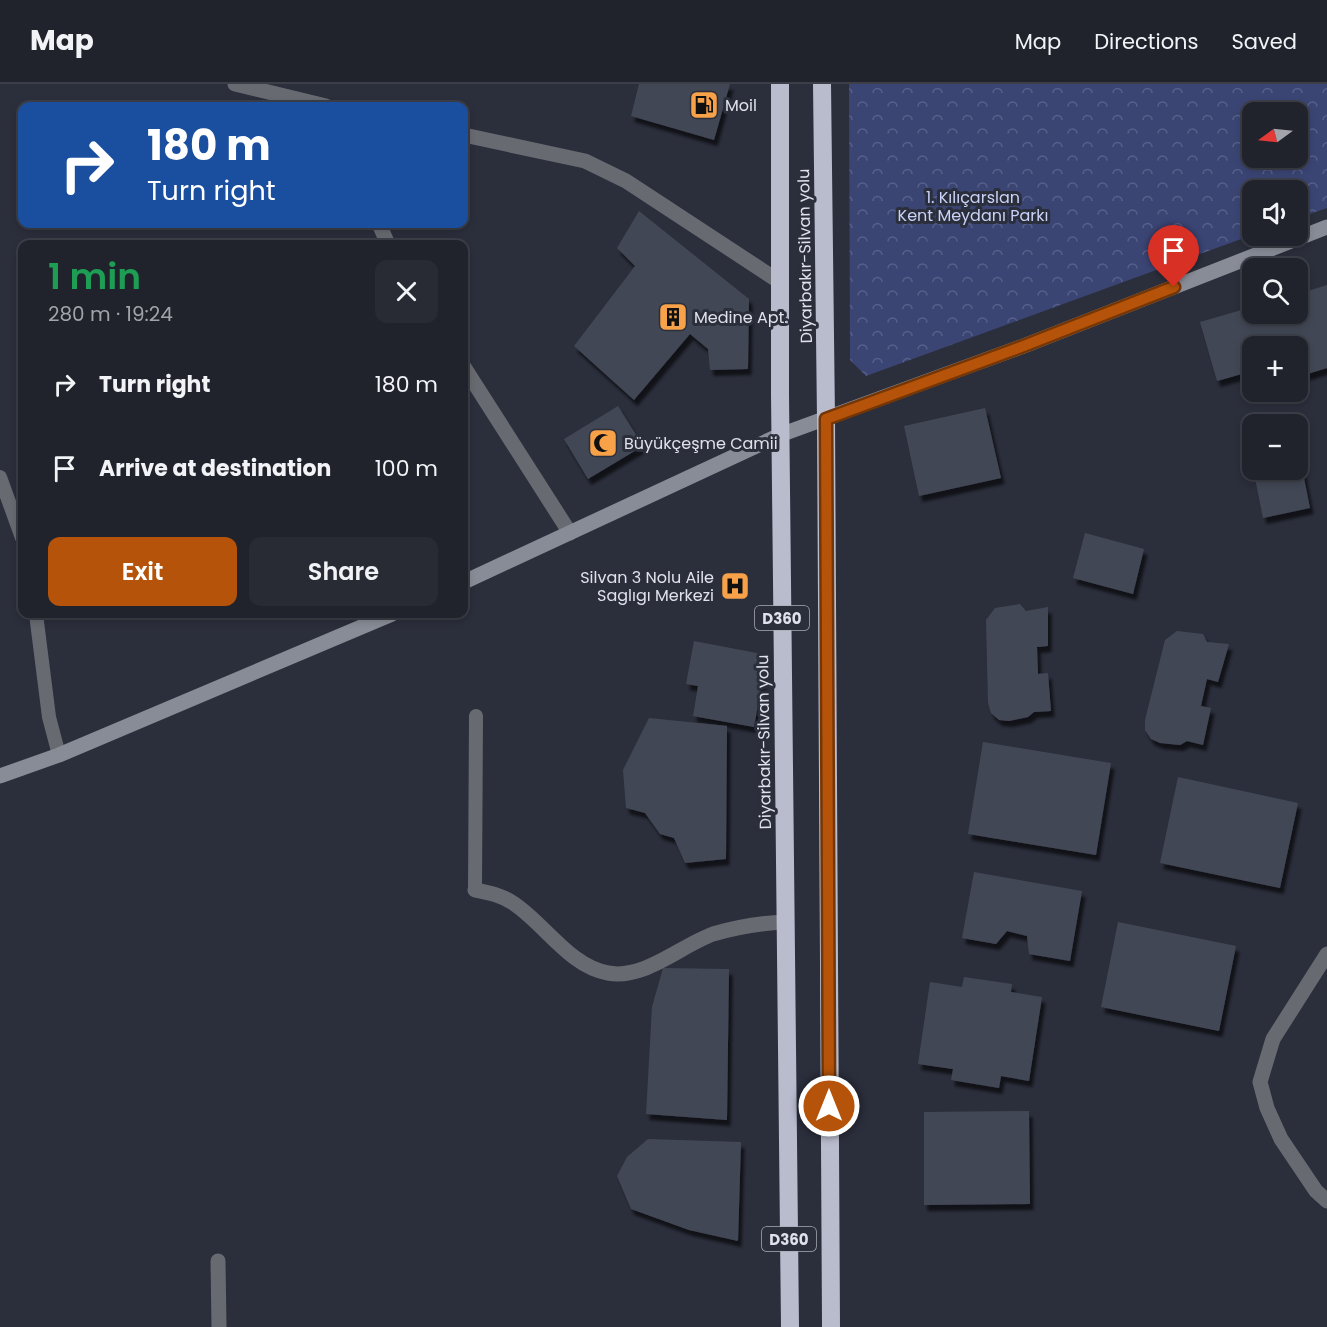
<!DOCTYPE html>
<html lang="en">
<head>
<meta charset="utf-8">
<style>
  body { margin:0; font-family:Poppins,sans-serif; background:#282a34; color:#f1f3f6; height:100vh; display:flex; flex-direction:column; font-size:22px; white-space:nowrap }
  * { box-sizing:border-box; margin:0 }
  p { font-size:20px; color:#a2a4a9 }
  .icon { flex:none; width:33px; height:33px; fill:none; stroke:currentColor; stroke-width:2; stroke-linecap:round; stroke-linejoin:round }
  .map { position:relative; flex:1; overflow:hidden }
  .sheet { position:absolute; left:18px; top:156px; width:450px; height:378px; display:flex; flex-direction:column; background:#20222c; border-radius:12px; box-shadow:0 3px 9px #0003,0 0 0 2px #3d3f48 }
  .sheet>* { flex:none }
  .hud { position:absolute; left:18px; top:18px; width:450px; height:126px; border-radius:12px; box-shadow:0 3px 9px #0003,0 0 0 2px #3d3f48; background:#1a4fa0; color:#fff; overflow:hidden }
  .needle { width:39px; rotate:255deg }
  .fabs { position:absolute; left:1242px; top:18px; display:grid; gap:12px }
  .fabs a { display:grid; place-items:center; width:66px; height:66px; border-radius:12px; background:#20222c; box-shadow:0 3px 9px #0003,0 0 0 2px #3d3f48; font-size:30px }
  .pin { position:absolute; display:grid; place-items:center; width:51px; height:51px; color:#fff; margin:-62px -26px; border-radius:50% 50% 50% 0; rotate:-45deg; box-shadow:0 0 6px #0007 }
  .pin .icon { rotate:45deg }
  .me { position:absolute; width:66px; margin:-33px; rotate:0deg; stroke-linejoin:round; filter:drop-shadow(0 0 4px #0008) }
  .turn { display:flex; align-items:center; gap:21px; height:126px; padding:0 30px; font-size:27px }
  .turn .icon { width:78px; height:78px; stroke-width:2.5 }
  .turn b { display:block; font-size:42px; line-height:51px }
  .round { display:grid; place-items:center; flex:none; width:63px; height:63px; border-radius:12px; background:#282a34 }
  .head { display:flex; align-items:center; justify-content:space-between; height:102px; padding:0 30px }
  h1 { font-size:36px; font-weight:600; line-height:45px; color:#1e9e55 }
  .cta { display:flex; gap:12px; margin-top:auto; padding:12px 30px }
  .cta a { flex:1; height:69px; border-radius:12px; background:#b45309; color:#fff; font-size:24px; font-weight:600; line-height:69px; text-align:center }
  .cta a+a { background:#282a34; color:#f1f3f6 }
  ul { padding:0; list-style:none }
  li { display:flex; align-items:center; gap:18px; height:84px; padding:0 30px }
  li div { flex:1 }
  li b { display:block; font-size:22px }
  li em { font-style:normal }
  header { display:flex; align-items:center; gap:36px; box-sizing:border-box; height:84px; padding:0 30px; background:#20222c; border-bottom:2px solid #3d3f48 }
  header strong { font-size:28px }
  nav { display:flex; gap:33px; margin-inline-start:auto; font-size:21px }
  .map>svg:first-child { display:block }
  .park { fill:url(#park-crowns); fill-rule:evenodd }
  .building { fill:#434755; filter:url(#shadow) }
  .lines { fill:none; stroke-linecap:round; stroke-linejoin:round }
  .lane { stroke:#686a71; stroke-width:14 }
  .street { stroke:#686a71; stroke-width:15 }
  .secondary { stroke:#888c96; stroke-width:15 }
  .highway { stroke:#b8bccd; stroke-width:18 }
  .route-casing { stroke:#753606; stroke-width:15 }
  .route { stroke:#b45309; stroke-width:10 }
  .labels { text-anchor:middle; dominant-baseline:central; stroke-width:6; stroke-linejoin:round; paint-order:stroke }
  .shield { fill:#2b2e3b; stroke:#aaacb6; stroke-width:1.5 }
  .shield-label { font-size:15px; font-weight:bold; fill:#e0e2eb }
  .poi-label { font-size:16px; fill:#e0e2eb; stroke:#2b2e3b; text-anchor:start }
  .park-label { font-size:16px; fill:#c9d2f7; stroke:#2b2e3b }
  .street-label { font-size:16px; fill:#e0e2eb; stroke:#2b2e3b }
</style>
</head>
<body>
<header>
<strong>Map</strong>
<nav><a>Map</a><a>Directions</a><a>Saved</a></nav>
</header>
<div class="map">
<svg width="1327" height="1243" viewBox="0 0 1327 1243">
  <defs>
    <pattern id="park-crowns" width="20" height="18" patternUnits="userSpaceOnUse" patternTransform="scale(1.5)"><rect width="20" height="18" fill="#3b4574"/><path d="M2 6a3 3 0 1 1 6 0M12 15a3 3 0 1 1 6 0" fill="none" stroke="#576088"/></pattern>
    <filter id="shadow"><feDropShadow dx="3.5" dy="6" stdDeviation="1.5" flood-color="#0009"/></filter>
  </defs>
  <rect width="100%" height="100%" fill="#2b2e3b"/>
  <!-- park -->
  <path class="park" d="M849,0H1327V124L1298,134V106H1252V151L866,292L850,276ZM1252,28H1298V74H1252Z"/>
  <!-- building -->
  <path class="building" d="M639,0H730L714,56L631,32Z
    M639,127L749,215L748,285L710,286L708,265L690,250L634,316L574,262L635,182L617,164Z
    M1327,201V284L1298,293V262H1252V296L1249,288L1217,297L1200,238L1252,223V230H1298V210Z
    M618,322L643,362L588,395L564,355Z
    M985,324L1001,394L919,412L904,342Z
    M1301,379L1310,424L1263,434L1254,389L1272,386H1298V380Z
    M1085,449L1144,465L1133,510L1073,494Z
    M1020,520L1026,527L1048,523V562L1037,563L1038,590L1048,589L1051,627L1034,628L1028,633L1009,637L999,636L991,629L988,619L986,536L995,524Z
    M1177,547L1203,550L1207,558L1229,560L1218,598L1207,595L1201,622L1211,624L1203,661L1187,657L1180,661L1160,659L1151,655L1145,646V636L1165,556Z
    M694,557L767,571L754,643L693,632L698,602L686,600Z
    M649,634L727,642L726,775L685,779L674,754L660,750L645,729L626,724L623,686Z
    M983,658L1111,679L1096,771L968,750Z
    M1178,693L1298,719L1280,804L1160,779Z
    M974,788L1082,807L1070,877L1029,870L1027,852L1007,847L996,860L962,854Z
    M1118,838L1236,862L1219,947L1101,923Z
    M663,884L729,885L727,1036L646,1030L652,923Z
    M964,893L1012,900L1011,908L1042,913L1029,997L1001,992L999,1004L951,996L953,985L918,980L930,898L962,903Z
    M1029,1027L1030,1120L924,1121V1028Z
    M648,1055L741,1058L738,1157L689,1146L631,1125L617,1092L627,1073Z"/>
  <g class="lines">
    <!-- lane -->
    <path class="lane" d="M0,393L22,454
      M36,530L49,633L59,671
      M475,806L476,632"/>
    <!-- street -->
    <path class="street" d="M235,0L326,22
      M464,51L585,77L626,97L780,198
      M379,140L388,160
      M464,283L570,449
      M475,806C489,809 502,811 513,819C545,840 569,882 608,889C644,896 680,862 713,850C737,843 761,839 785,838
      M1327,870L1273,955L1260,998L1267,1024L1281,1055L1316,1107L1327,1117
      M218,1177L219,1243"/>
    <!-- secondary -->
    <path class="secondary" d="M464,498L780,351L1021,263L1327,143
      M0,692L59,671L392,530"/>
    <!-- highway -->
    <path class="highway" d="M780,0V311L790,1243
      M822,0L826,335L831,1243"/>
  </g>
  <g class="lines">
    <!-- route casing -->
    <g class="route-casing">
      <path id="route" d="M829,1022L826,335L1021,263L1174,203"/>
    </g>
    <!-- route -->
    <use href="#route" class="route"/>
  </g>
  <!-- icons -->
  <defs>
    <g id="fuel-square" transform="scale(1.5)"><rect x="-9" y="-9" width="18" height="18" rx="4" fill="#f7a149" stroke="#2b2e3b"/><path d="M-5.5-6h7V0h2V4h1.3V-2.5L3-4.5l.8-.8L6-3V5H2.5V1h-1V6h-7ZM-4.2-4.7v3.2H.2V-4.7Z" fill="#111"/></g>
    <g id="building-square" transform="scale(1.5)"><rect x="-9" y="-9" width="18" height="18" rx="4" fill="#f7a149" stroke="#2b2e3b"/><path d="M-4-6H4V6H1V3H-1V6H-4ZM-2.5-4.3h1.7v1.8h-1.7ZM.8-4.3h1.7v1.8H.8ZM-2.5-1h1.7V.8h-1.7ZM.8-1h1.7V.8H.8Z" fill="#111"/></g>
    <g id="mosque-square" transform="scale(1.5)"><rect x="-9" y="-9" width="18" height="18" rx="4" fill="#f7a149" stroke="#2b2e3b"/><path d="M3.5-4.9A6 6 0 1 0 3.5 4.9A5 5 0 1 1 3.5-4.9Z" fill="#111"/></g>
    <g id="hospital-square" transform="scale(1.5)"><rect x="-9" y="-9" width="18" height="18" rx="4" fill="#f7a149" stroke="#2b2e3b"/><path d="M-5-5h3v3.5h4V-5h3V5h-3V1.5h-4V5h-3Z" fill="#111"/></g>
  </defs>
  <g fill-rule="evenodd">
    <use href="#fuel-square" x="704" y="21"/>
    <use href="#building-square" x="673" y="233"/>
    <use href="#mosque-square" x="603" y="359"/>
    <use href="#hospital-square" x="735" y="502"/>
  </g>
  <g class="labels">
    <!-- shield labels -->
    <g class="shield">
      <rect x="755" y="522" width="54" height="24" rx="4.5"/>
      <rect x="762" y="1143" width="54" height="24" rx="4.5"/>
    </g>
    <g class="shield-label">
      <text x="782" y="534">D360</text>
      <text x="789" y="1155">D360</text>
    </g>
    <!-- poi labels -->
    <g class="poi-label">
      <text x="725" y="21">Moil</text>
      <text x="694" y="233">Medine Apt.</text>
      <text x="624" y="359">Büyükçeşme Camii</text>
      <text x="714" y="493" text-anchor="end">Silvan 3 Nolu Aile<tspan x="714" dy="18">Saglıgı Merkezi</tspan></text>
    </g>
    <!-- park labels -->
    <g class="park-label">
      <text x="973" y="113">1. Kılıçarslan<tspan x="973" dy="18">Kent Meydanı Parkı</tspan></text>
    </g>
    <!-- street labels -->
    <g class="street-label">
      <text transform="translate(805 172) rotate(-91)">Diyarbakır-Silvan yolu</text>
      <text transform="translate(764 658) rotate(-91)">Diyarbakır-Silvan yolu</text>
    </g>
  </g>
</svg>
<div class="fabs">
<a><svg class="needle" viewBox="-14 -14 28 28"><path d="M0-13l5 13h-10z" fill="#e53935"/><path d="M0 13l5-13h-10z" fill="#a2a4a9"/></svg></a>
<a><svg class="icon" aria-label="sound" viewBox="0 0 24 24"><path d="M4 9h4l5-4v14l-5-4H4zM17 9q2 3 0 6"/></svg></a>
<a><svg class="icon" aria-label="search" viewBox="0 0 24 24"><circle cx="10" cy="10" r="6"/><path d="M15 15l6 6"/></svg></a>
<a>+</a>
<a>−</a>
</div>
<div class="pin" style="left:1174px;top:203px;background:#d93025"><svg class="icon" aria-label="arrive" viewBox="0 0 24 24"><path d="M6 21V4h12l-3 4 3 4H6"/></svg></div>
<svg class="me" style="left:829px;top:1022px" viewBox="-20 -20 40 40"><circle r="17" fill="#b45309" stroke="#fff" stroke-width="3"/><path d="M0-11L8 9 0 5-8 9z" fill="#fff"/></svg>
<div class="hud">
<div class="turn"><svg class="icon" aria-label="right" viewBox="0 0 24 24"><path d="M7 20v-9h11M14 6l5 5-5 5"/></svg><div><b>180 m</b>Turn right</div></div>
</div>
<section class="sheet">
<div class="head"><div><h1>1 min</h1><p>280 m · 19:24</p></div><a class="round"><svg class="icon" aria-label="close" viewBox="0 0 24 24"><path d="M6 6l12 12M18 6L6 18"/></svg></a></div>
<ul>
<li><svg class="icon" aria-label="right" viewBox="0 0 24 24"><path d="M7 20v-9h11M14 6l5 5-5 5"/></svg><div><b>Turn right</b></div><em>180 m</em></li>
<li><svg class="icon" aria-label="arrive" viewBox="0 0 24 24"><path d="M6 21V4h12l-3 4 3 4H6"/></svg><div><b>Arrive at destination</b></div><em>100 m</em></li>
</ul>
<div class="cta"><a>Exit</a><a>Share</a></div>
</section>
</div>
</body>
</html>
